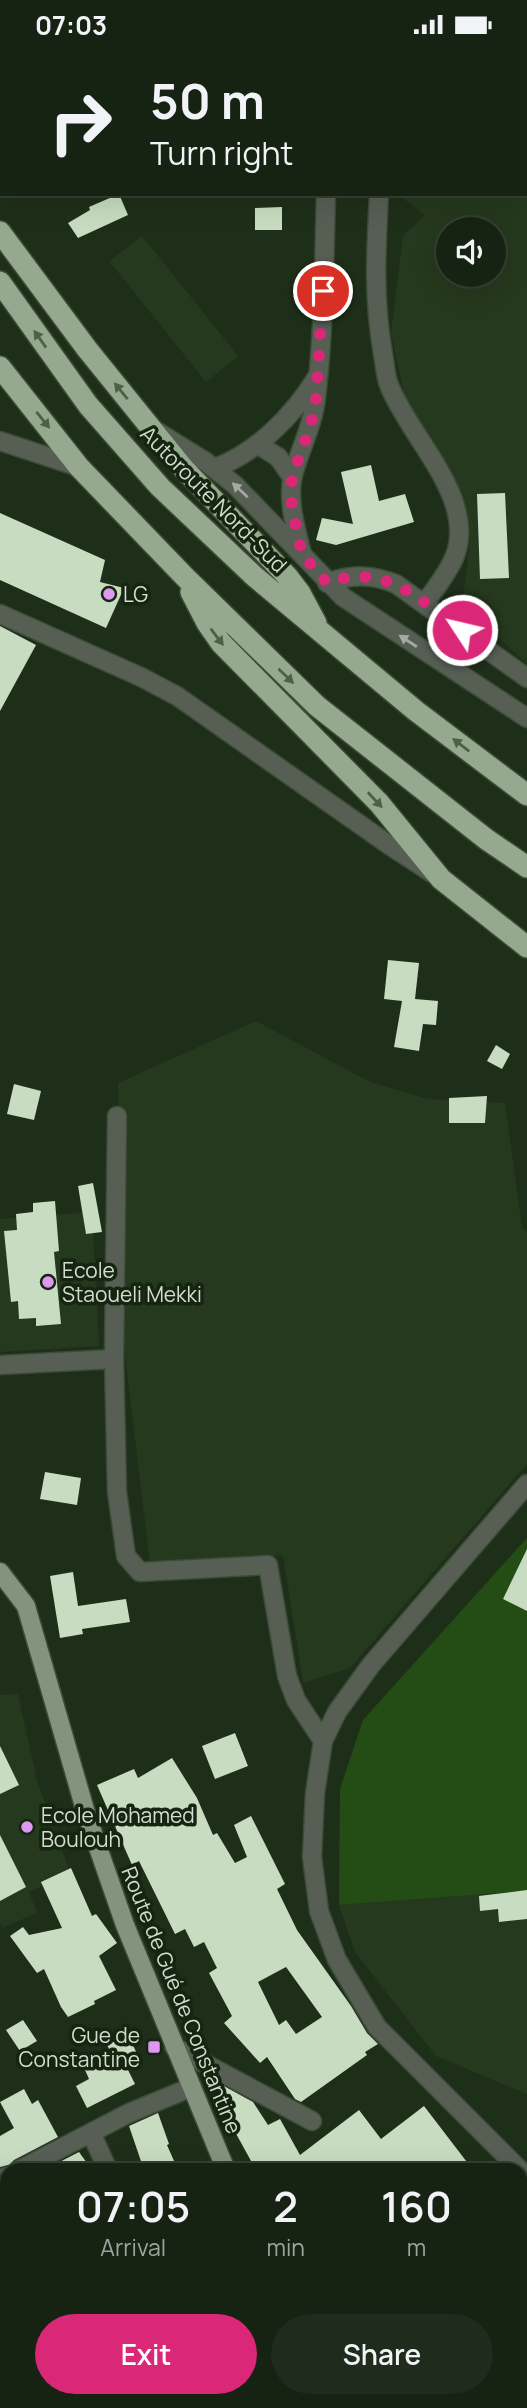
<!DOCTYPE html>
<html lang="en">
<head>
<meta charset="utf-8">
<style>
  body { margin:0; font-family:Manrope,sans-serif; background:#1f2b1c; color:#f1f3f6; height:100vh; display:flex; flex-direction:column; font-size:26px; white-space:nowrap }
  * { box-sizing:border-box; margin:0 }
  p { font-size:23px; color:#9ea4a0 }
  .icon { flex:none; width:38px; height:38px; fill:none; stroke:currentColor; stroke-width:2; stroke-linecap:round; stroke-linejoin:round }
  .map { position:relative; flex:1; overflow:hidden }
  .panel { position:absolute; left:0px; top:2114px; width:528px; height:245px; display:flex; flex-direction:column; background:#162313; border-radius:21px 21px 0 0; box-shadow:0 7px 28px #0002,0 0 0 2px #354033 }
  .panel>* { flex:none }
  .hud { position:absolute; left:0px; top:0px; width:528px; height:147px; box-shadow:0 7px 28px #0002,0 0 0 2px #354033; background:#162313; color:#f1f3f6; overflow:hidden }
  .buttons { position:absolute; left:436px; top:168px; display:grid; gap:14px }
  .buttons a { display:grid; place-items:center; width:70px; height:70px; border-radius:50%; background:#162313; box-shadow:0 7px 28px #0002,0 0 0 2px #354033; font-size:35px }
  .pin { position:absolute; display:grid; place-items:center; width:60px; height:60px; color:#fff; margin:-30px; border:4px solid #fff; border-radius:50%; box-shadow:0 2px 7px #0007 }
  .me { position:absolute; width:77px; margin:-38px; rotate:305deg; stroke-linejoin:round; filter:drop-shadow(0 0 5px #0008) }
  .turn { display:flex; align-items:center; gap:24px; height:147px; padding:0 35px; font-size:32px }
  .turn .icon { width:91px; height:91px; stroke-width:2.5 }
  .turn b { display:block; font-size:49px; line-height:60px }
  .eta { display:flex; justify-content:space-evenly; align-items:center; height:119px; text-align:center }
  .eta b { font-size:42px; font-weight:600; line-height:49px }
  .action { display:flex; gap:14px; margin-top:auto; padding:14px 35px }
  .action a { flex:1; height:80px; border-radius:42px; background:#db2777; color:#fff; font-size:28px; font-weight:600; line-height:80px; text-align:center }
  .action a+a { background:#1f2b1c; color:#f1f3f6 }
  .status { display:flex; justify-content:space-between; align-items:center; height:49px; padding:0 35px; background:#162313; direction:ltr }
  .status svg { height:19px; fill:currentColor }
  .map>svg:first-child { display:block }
  .built { fill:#25391e; fill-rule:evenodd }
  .green { fill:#234d14 }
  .building { fill:#c7dcc0; fill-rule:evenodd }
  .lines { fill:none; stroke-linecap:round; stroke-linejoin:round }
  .minor-casing { stroke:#3b4b36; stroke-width:21 }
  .major-casing { stroke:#3b4b36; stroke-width:21 }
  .highway-casing { stroke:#3b4b36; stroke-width:24 }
  .minor { stroke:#575f55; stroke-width:18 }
  .major { stroke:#83947e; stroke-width:18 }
  .highway { stroke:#94a98e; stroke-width:21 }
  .oneway { fill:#4e6049 }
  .oneway2 { fill:#a1ab9e }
  .route { stroke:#db2777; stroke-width:12; stroke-dasharray:0 21.6 }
  .poi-dot { fill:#de98f2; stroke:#152510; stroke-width:2.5 }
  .labels { text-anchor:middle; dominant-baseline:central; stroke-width:7; stroke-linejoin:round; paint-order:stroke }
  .street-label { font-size:21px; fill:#d2ddcf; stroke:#152510 }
  .poi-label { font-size:21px; fill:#d2ddcf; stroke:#152510; text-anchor:start }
</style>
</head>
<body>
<div class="status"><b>07:03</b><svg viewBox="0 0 49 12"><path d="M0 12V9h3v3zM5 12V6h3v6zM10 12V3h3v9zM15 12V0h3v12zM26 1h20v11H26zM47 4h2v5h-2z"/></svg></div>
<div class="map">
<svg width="527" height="2359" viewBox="0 0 527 2359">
  <rect width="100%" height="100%" fill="#1e2f19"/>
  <!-- built -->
  <path class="built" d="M465,0H527V615L488,579L461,567L470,490L469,472L453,427L407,358L391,284L403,187L425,166L397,145H527V2H464ZM448,180H494V226H448Z
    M142,187L238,307L206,333L109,212Z
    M256,972L370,1033L428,1050L505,1054L522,1179L527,1183V1415L350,1619L303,1634L283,1506L150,1515L124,1298L118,1034Z
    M92,1163L99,1297L0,1303V1170Z
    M18,1645L37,1731L70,1824L29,1843L37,1864L2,1879L0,1873V1646Z
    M527,1842V2045L436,2007L355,1903L339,1856Z"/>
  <!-- green -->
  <path class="green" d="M527,1489V1842L339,1856L340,1740L363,1671Z"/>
  <!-- building -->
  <path class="building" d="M119,145L128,166L78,189L68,174L90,161L89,158Z
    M282,158V181H255V159Z
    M371,416L379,452L405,445L414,473L336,496L316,491L322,469L353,475L341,423Z
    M505,444L509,529L480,530L477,445Z
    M0,464L105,511L100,533L124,539L106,579L0,531Z
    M0,577L36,596L0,662Z
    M388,911L419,914L415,950L438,952L436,976L423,975L419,1002L394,998L402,952L384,950Z
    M496,996L510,1005L502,1020L487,1012Z
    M14,1035L41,1042L34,1071L7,1065Z
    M487,1047L485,1074H449V1049Z
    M93,1134L102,1183L86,1185L78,1137Z
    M55,1152L59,1202L54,1203L61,1275L36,1277V1269L19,1270L18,1252L11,1253L4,1182L17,1181L16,1165L33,1163V1154Z
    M45,1423L81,1429L77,1456L40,1450Z
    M527,1500V1562L503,1550Z
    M73,1523L78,1557L126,1550L130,1573L82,1580L83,1585L60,1589L50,1527Z
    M235,1684L248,1717L215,1730L202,1697Z
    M0,1697L19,1736L0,1745Z
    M172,1709L197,1749L213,1786L217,1784L235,1814L247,1808L234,1776L251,1767L285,1835L277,1840L297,1881L351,1957L367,1984L378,1995L365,2003L367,2006L301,2053L295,2050L267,2008L260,2014L224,1974L232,1967L209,1924L217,1919L204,1893L194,1898L185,1880L175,1885L139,1812L132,1816L97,1736L134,1720L138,1729ZM286,1918L322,1968L296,1985L286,1971L279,1976L258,1933Z
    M0,1786L26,1838L0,1852Z
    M71,1819L92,1867L96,1865L117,1894L99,1907L116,1941L94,1952L95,1955L68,1968L61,1958L44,1920L37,1924L10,1887L23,1878L29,1886L62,1879L41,1833Z
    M527,1841V1870L499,1873L498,1860L480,1862L479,1847Z
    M23,1971L37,1992L20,2002L6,1981Z
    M128,1986L141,2013L127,2019L135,2035L87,2059L76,2037L89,2030L85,2021L113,2007L107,1996Z
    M222,2036L253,2053L268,2076L280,2070L300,2106L359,2061L381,2090L424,2057L473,2121H256L234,2081L240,2078L215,2041Z
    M24,2040L32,2055L38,2051L58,2088L14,2111L9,2116L0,2118V2087L14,2079L0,2053Z
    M158,2064L169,2095L167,2096L178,2121H144L129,2077Z
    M79,2103L92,2121H44Z"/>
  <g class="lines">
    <!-- minor casing -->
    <g class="minor-casing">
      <path id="minor" d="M322,0L323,2
        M390,2V0
        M379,145C376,201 373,249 383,305C385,315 385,326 389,336C409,388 479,451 454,509C447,525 435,540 425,554
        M156,382L206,413L235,436L343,548L527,669
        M0,392L79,418
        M257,395L278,408L292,428
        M215,419C256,404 294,366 317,328
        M302,505C296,480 287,452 293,426C300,400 313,376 316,349C324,282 324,213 326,145
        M327,534C352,525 371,525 396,535L527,629
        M0,565L141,628L177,647L389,796L432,824
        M117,1067L114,1310L117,1443L126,1507L140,1523L268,1516L287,1627L296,1651L323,1692
        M0,1316L114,1310
        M174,1998L312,2072
        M91,2084L108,2121
        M19,2121L129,2064L192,2038
        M520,2121L377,1978L337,1911L319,1862L312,1808L315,1744L323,1692L337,1663L371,1616L527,1435
        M0,2131L7,2127
        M0,2345L7,2341"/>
    </g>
    <!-- major casing -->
    <g class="major-casing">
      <path id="major" d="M0,1523L26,1557L86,1764L125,1876L226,2121
        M522,2163L527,2158
        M277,2352L279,2359
        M304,2352L306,2359
        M200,2359L208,2352
        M223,2359L231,2352"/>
    </g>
    <!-- highway casing -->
    <g class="highway-casing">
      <path id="highway" d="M0,183L87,300L184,420L287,527L300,544L316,574
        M0,233L88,356L160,438L254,527L416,662L527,746
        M0,318L79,418L185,528L317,657L486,790L527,818
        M191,543L207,574L221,594L379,754L441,830L527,898"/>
    </g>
    <!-- minor -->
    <use href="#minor" class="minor"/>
    <!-- major -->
    <use href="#major" class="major"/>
    <!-- highway -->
    <use href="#highway" class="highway"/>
  </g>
  <!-- one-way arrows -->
  <defs><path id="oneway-solid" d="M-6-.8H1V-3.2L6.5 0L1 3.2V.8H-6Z" transform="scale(1.75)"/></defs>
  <g class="oneway">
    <use href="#oneway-solid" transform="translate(40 290) rotate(-125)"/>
    <use href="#oneway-solid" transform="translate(121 342) rotate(-129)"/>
    <use href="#oneway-solid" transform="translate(43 371) rotate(51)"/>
    <use href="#oneway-solid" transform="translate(217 588) rotate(53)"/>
    <use href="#oneway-solid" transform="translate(286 627) rotate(44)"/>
    <use href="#oneway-solid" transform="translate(461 696) rotate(-142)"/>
    <use href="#oneway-solid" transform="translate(375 751) rotate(47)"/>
  </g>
  <g class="oneway2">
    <use href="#oneway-solid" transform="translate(240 441) rotate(-137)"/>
    <use href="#oneway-solid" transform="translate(408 592) rotate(-147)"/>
  </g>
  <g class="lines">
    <!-- route -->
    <path class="route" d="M323,242L316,352L311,376L292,428L291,443L292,459L302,505L327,534C385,513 417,549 462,581"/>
  </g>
  <!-- markers -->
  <g class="poi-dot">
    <circle cx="109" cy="545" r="7"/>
    <circle cx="48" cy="1233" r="7"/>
    <circle cx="27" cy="1778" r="7"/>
    <rect x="147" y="1991" width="14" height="14" rx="3.5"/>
  </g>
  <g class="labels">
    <!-- street labels -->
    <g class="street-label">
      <text transform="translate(214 450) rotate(45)">Autoroute Nord-Sud</text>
      <text transform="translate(182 1951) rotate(68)">Route de Gué de Constantine</text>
    </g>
    <!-- poi labels -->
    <g class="poi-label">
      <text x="123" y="545">LG</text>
      <text x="62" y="1221">Ecole<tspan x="62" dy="24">Staoueli Mekki</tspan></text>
      <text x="41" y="1766">Ecole Mohamed<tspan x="41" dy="24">Boulouh</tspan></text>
      <text x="140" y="1986" text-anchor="end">Gue de<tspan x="140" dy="24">Constantine</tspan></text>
    </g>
  </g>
</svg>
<div class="buttons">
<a><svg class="icon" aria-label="sound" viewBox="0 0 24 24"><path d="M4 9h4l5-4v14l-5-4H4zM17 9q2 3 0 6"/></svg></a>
</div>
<div class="pin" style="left:323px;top:242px;background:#d93025"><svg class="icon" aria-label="arrive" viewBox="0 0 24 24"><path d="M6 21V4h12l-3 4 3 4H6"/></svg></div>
<svg class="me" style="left:462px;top:581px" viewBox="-20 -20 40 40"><circle r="17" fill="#db2777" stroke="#fff" stroke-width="3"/><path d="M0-11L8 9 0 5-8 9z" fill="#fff"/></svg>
<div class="hud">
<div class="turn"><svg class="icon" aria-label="right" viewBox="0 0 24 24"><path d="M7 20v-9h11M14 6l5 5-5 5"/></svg><div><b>50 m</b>Turn right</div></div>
</div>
<section class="panel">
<div class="eta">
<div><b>07:05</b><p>Arrival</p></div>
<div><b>2</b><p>min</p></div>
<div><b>160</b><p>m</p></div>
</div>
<div class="action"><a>Exit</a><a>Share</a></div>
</section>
</div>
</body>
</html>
